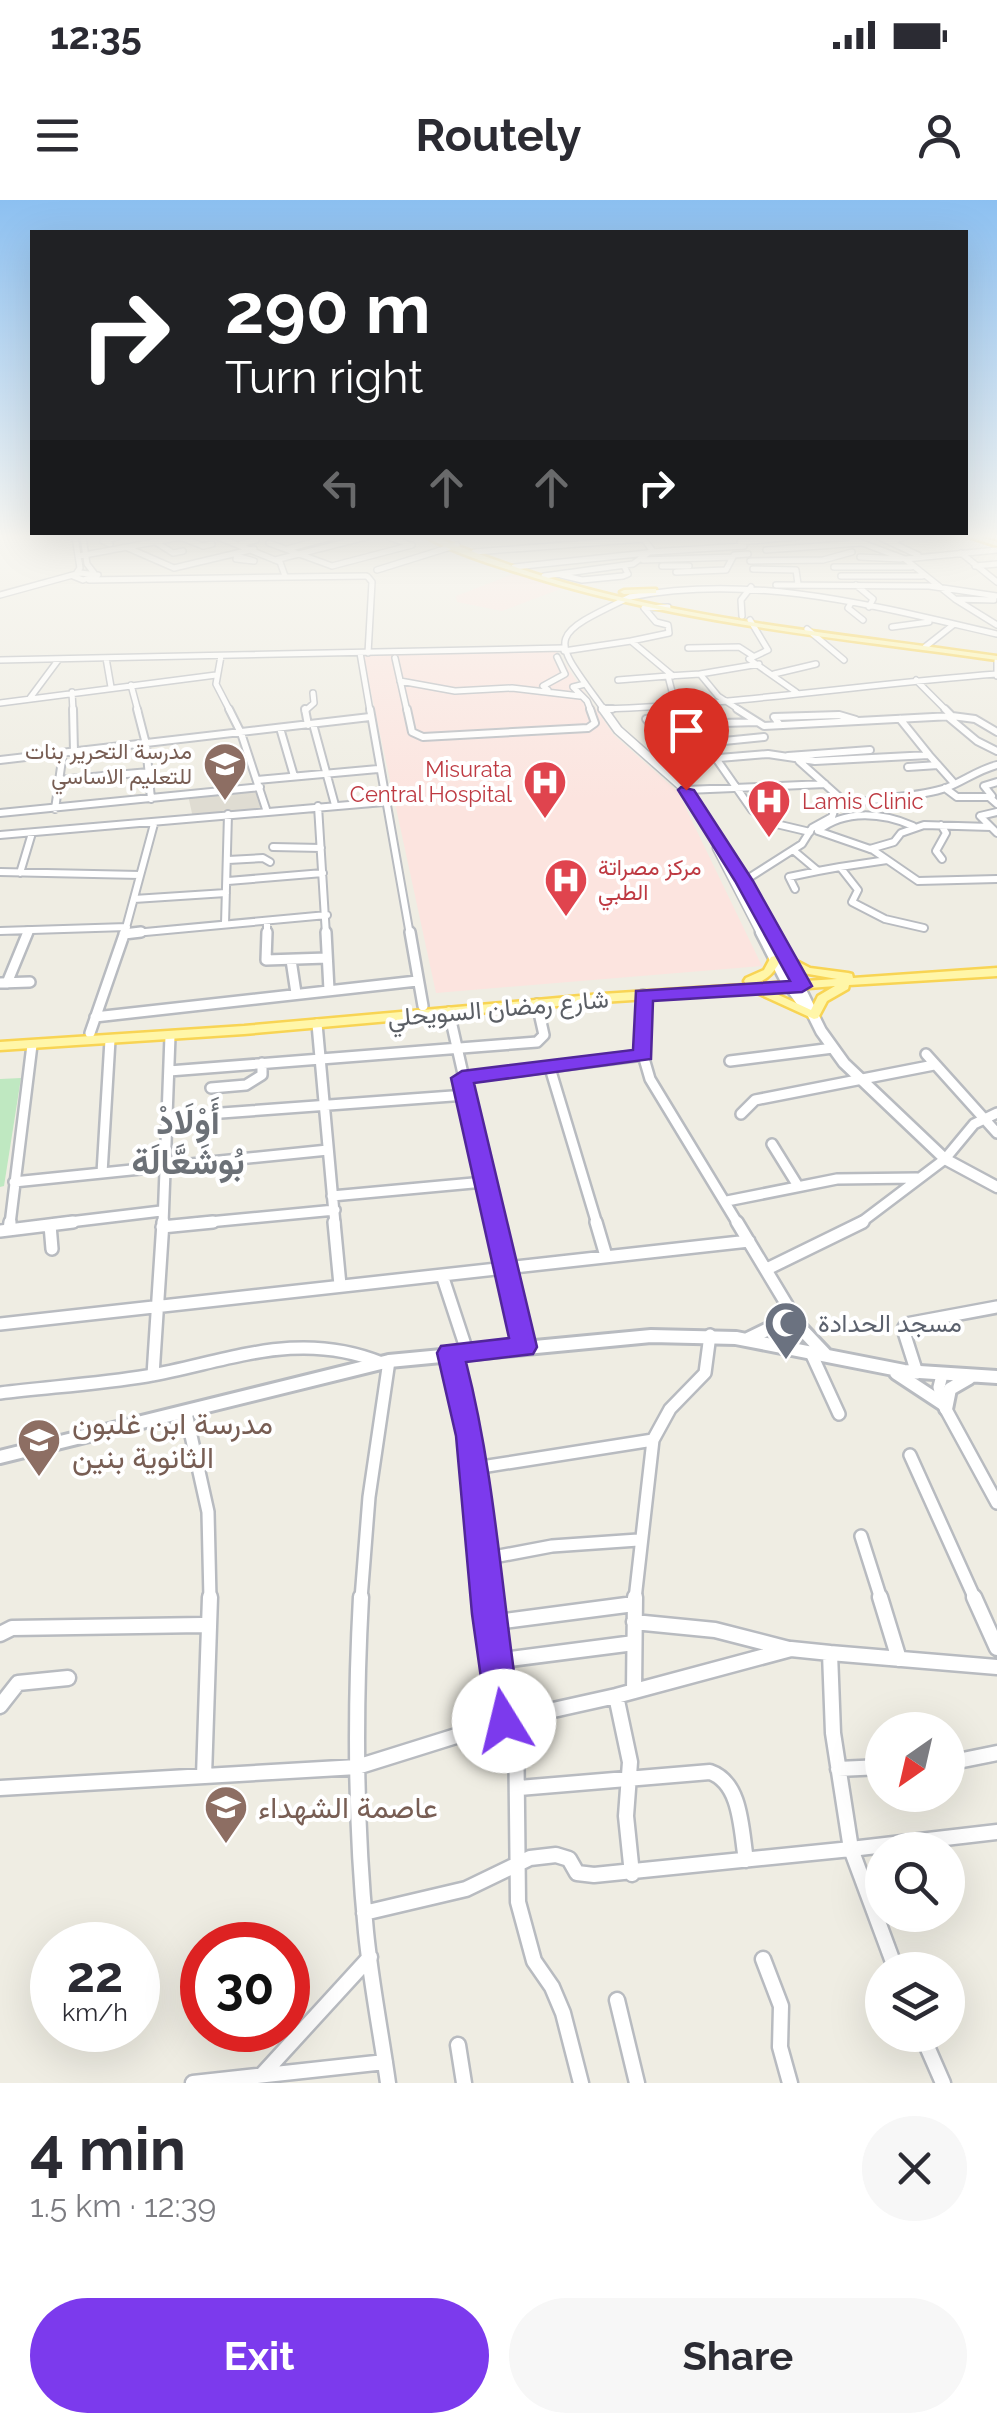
<!DOCTYPE html>
<html lang="en">
<head>
<meta charset="utf-8">
<style>
  body { margin:0; font-family:Raleway,Vazirmatn,sans-serif; background:#f7f7f7; color:#2b2b33; height:100vh; display:flex; flex-direction:column; font-size:38px; white-space:nowrap }
  * { box-sizing:border-box; margin:0 }
  p { font-size:32px; color:#7c7c81 }
  .icon { flex:none; width:55px; height:55px; fill:none; stroke:currentColor; stroke-width:2; stroke-linecap:round; stroke-linejoin:round }
  .map { position:relative; height:1883px; overflow:hidden }
  .details { display:flex; flex-direction:column; background:#fff; flex:1 }
  .details>* { flex:none }
  .banner { position:absolute; left:30px; top:30px; width:938px; height:305px; border-radius:0px; box-shadow:0 10px 40px #0002; background:#202124; color:#fff; overflow:hidden }
  .needle { width:65px; rotate:214deg }
  .controls { position:absolute; left:865px; top:1512px; display:grid; gap:20px }
  .controls a { display:grid; place-items:center; width:100px; height:100px; border-radius:50%; background:#fff; box-shadow:0 10px 40px #0002; font-size:50px }
  .speed { position:absolute; left:30px; top:1722px; display:flex; gap:20px; font-size:50px; font-weight:700; text-align:center }
  .speed>* { display:grid; place-content:center; width:130px; height:130px; border-radius:50%; background:#fff; box-shadow:0 10px 40px #0002; line-height:1 }
  .speed small { font-size:25px; font-weight:400 }
  .speed .limit { border:15px solid #d22; background:#fff; color:#111 }
  .pin { position:absolute; display:grid; place-items:center; width:85px; height:85px; color:#fff; margin:-102px -42px; border-radius:50% 50% 50% 0; rotate:-45deg; box-shadow:0 0 10px #0007 }
  .pin .icon { rotate:45deg }
  .me { position:absolute; width:110px; margin:-55px; rotate:351deg; stroke-linejoin:round; filter:drop-shadow(0 0 8px #0008) }
  .turn { display:flex; align-items:center; gap:35px; height:210px; padding:0 30px; font-size:45px }
  .turn .icon { width:130px; height:130px; stroke-width:2.5 }
  .turn b { display:block; font-size:70px; line-height:85px }
  .lanes { display:flex; align-items:center; height:95px; padding:0 30px; background:#0003; justify-content:center; gap:50px; direction:ltr }
  .lanes .off { opacity:.35 }
  .round { display:grid; place-items:center; flex:none; width:105px; height:105px; border-radius:52px; background:#f7f7f7 }
  .headline { display:flex; align-items:center; justify-content:space-between; height:170px; padding:0 30px }
  h1 { font-size:60px; font-weight:700; line-height:75px }
  .action { display:flex; gap:20px; margin-top:auto; padding:20px 30px }
  .action a { flex:1; height:115px; border-radius:60px; background:#7c3aed; color:#fff; font-size:40px; font-weight:700; line-height:115px; text-align:center }
  .action a+a { background:#f7f7f7; color:#2b2b33 }
  .status { display:flex; justify-content:space-between; align-items:center; height:70px; padding:0 50px; background:#fff; direction:ltr }
  .status svg { height:28px; fill:currentColor }
  header { display:flex; justify-content:space-between; align-items:center; height:130px; padding:0 30px; background:#fff; font-size:45px; font-weight:700 }
  .map>svg:first-child { display:block }
  .education { fill:#dfdcd2 }
  .medical { fill:#fce4df }
  .green { fill:#bfe8c1 }
  .lines { fill:none; stroke-linecap:round; stroke-linejoin:round }
  .minor-far4-casing { stroke:#b8bbc0; stroke-width:8 }
  .minor-far3-casing { stroke:#b8bbc0; stroke-width:10 }
  .minor-far2-casing { stroke:#b8bbc0; stroke-width:14 }
  .minor-far1-casing { stroke:#b8bbc0; stroke-width:16 }
  .minor-casing { stroke:#b8bbc0; stroke-width:19 }
  .tertiary-far3-casing { stroke:#b8bbc0; stroke-width:8 }
  .tertiary-far2-casing { stroke:#b8bbc0; stroke-width:11 }
  .tertiary-far1-casing { stroke:#b8bbc0; stroke-width:15 }
  .tertiary-casing { stroke:#b8bbc0; stroke-width:18 }
  .primary-casing { stroke:#f8d454; stroke-width:5 }
  .trunk-casing { stroke:#f2b600; stroke-width:5 }
  .minor-far4 { stroke:#fff; stroke-width:5 }
  .minor-far3 { stroke:#fff; stroke-width:6 }
  .minor-far2 { stroke:#fff; stroke-width:9 }
  .minor-far1 { stroke:#fff; stroke-width:11 }
  .minor { stroke:#fff; stroke-width:14 }
  .tertiary-far3 { stroke:#fff; stroke-width:5 }
  .tertiary-far2 { stroke:#fff; stroke-width:8 }
  .tertiary-far1 { stroke:#fff; stroke-width:10 }
  .tertiary { stroke:#fff; stroke-width:12 }
  .primary { fill:#fff6a8; fill-rule:evenodd }
  .trunk { fill:#fff099; fill-rule:evenodd }
  .route { fill:#7c3aed; stroke:#51269a; stroke-width:2.5 }
  .labels { text-anchor:middle; dominant-baseline:central; stroke-width:8; stroke-linejoin:round; paint-order:stroke }
  .far-education-label { font-size:22px; fill:#785e54; stroke:#fff; text-anchor:end }
  .far-health-label { font-size:22px; fill:#be3a42; stroke:#fff; text-anchor:start }
  .street-label { font-size:25px; fill:#5b5f65; stroke:#fff }
  .worship-label { font-size:25px; fill:#5b616d; stroke:#fff; text-anchor:start }
  .near-education-label { font-size:30px; fill:#785e54; stroke:#fff; text-anchor:start }
  .district-label { font-size:35px; font-weight:bold; fill:#6c7177; stroke:#fff }
</style>
</head>
<body>
<div class="status"><b>12:35</b><svg viewBox="0 0 49 12"><path d="M0 12V9h3v3zM5 12V6h3v6zM10 12V3h3v9zM15 12V0h3v12zM26 1h20v11H26zM47 4h2v5h-2z"/></svg></div>
<header><svg class="icon" aria-label="menu" viewBox="0 0 24 24"><path d="M4 6h16M4 12h16M4 18h16"/></svg>Routely<svg class="icon" aria-label="person" viewBox="0 0 24 24"><circle cx="12" cy="8" r="4"/><path d="M4 21q1-7 8-7t8 7"/></svg></header>
<div class="map">
<svg width="997" height="1883" viewBox="0 0 997 1883">
  <rect width="100%" height="100%" fill="#efede3"/>
  <!-- education -->
  <path class="education" d="M254,588L262,609L193,618L188,595Z"/>
  <!-- medical -->
  <path class="medical" d="M513,374L563,388L502,411L457,402L456,396Z
    M556,451L614,535L678,592L762,766L436,793L363,455Z"/>
  <!-- green -->
  <path class="green" d="M21,878L4,986L0,987V879Z"/>
  <g class="lines">
    <!-- minor-far4 casing -->
    <g class="minor-far4-casing">
      <path id="minor-far4" d="M180,337L203,346L212,344
        M218,337L280,362L285,376
        M389,337L410,345
        M846,337L905,359L955,399L997,425
        M879,337L918,355
        M740,342L797,337
        M891,342L905,337
        M157,343L173,353L183,351
        M269,343L332,366L412,345
        M110,344L103,341L117,337
        M241,344L256,340L253,337
        M128,348L174,368L254,349
        M287,349L332,337
        M766,350L860,343
        M474,352L643,339
        M651,352L744,346
        M961,353L997,382
        M79,356L181,337
        M236,356L254,361L236,359L239,357
        M860,357L901,359
        M905,359L997,350
        M275,360L366,337
        M643,360L733,357
        M750,361L823,360L852,352
        M662,366H689
        M975,366L997,364
        M514,367L647,353
        M834,367H911
        M753,369L796,370L798,384
        M676,372L726,370L734,355L748,354
        M561,375L582,380L623,376L628,374L624,366
        M544,376L633,364L652,350L642,337
        M841,376H922
        M368,377L372,382L368,453
        M776,385L929,386L997,396
        M856,385L873,399L869,407
        M630,397C755,373 875,406 997,434
        M955,399L994,400
        M851,403L848,408L863,420
        M742,416L741,400L751,387
        M750,420L768,450L749,459L796,492
        M892,427L929,422
        M807,429L844,460
        M631,441L669,433L668,425L656,422L644,408L668,407
        M925,447L953,425
        M688,448L739,447L753,456
        M564,451L631,441L673,476
        M360,453L370,511
        M221,456L216,484L230,511
        M106,458L111,487
        M395,458L407,511
        M0,460L563,448
        M997,461V476
        M774,474L816,464
        M618,480L668,476
        M916,480L947,511
        M400,481L455,491L512,488L580,496
        M585,484L573,487L587,501L591,511
        M131,485L138,511
        M548,490L543,486L565,474L557,457
        M72,492L73,511
        M30,498L59,459
        M0,503L216,475
        M713,504L717,511
        M676,507L668,476L700,474
        M687,507L688,511
        M602,509C734,505 865,484 997,474
        M305,511L314,503L313,493
        M741,511L718,496L700,474L759,464"/>
    </g>
    <!-- minor-far3 casing -->
    <g class="minor-far3-casing">
      <path id="minor-far3" d="M73,509L74,552
        M137,509L146,544L151,599
        M229,509L241,533L266,609
        M305,509L308,525
        M370,509L410,735
        M407,509L412,532L423,537L588,528L595,523L590,509
        M602,509H612
        M687,509L692,524L752,610L772,623L810,632
        M715,509L723,523L757,522
        M737,509L764,526L952,516L975,519L997,532
        M945,509L952,516
        M947,516L977,541L997,551
        M646,519L663,538L703,541
        M900,519L929,555
        M313,524L335,605
        M780,525L774,517L839,515L856,520
        M280,528L294,576
        M704,543L764,537
        M788,556L870,550
        M719,558L768,554L815,561L929,555L953,582
        M0,560L370,517
        M799,561L847,604
        M908,567L938,565
        M59,580L149,572
        M257,580L378,569
        M945,588L957,597H989L997,604
        M686,590L825,584
        M992,596L984,586L997,582
        M318,606L326,735
        M55,609L63,553
        M0,613L260,587
        M941,625L946,633L936,651L942,659
        M913,626C883,613 845,609 818,631L873,650L918,681L997,679
        M991,627L980,616L997,612
        M0,635L384,602
        M273,647L321,648
        M870,649L894,642L901,633L924,625L991,627L997,633
        M793,650L818,671L840,667
        M228,660L263,658L270,662
        M887,660L840,667L858,690L852,702L885,719L924,728
        M0,672L140,675
        M20,673L32,633
        M228,681L323,673
        M744,681L802,644L812,628L832,617L835,608C871,596 914,599 946,588C964,581 978,570 997,565
        M795,689L789,677L818,671
        M134,699L226,693
        M225,724L228,614
        M0,731L127,727
        M124,734L327,715
        M27,735L29,731
        M124,735L154,624
        M267,735V721"/>
    </g>
    <!-- minor-far2 casing -->
    <g class="minor-far2-casing">
      <path id="minor-far2" d="M267,732L266,760L327,758
        M326,732L329,790
        M410,732L423,806
        M124,734L141,732
        M291,760L296,793
        M0,783L30,782
        M7,783L28,732
        M643,795V855L650,879L738,1024
        M449,812L497,1024
        M95,817L417,781
        M317,824L335,1024
        M90,833L125,732
        M926,854L997,933
        M730,861L833,848
        M550,868L597,1024
        M169,871L537,842L544,835L537,804
        M462,878L643,855
        M211,888L246,885L262,875V863
        M741,914L755,900L934,865
        M166,917L466,895
        M772,944L798,986
        M102,973L110,840
        M14,982L328,950
        M332,996L484,982
        M727,1001L837,979L917,978
        M10,1024L32,845
        M53,1024L161,1011
        M163,1024L170,836
        M188,1024L335,1010
        M859,1024L945,959L974,924L997,913"/>
    </g>
    <!-- minor-far1 casing -->
    <g class="minor-far1-casing">
      <path id="minor-far1" d="M334,1022L340,1085
        M496,1022L524,1147
        M596,1022L606,1056
        M737,1022L787,1105L794,1121L792,1148
        M50,1025L52,1049
        M162,1027L213,1022
        M9,1030L10,1022
        M0,1031L73,1022
        M767,1069L863,1022
        M442,1075L467,1151
        M0,1124L749,1041
        M779,1145L788,1117
        M450,1153L469,1244L489,1399
        M811,1153L839,1214
        M917,1173L903,1129L906,1124L997,1107
        M153,1175L163,1022
        M942,1175L939,1187L943,1204L997,1303
        M0,1193C49,1187 98,1184 147,1176C230,1161 298,1129 382,1163
        M186,1213L208,1312L210,1399
        M910,1255L975,1399
        M475,1268L653,1240
        M861,1336L881,1399
        M483,1359L552,1346L638,1340
        M361,1399L369,1297L389,1161
        M635,1399L653,1240L670,1209L705,1173L710,1135"/>
    </g>
    <!-- minor casing -->
    <g class="minor-casing">
      <path id="minor" d="M361,1397C355,1508 355,1621 366,1732C371,1783 381,1833 388,1883
        M489,1397L504,1521
        M880,1397L899,1459
        M974,1397L997,1448
        M634,1422L715,1430L789,1449
        M489,1423L634,1404
        M0,1434L12,1428L202,1425
        M495,1461L634,1443
        M634,1491L635,1397
        M616,1496L630,1562L626,1616L632,1674
        M0,1506L18,1483L68,1478
        M516,1518L518,1702L534,1761L552,1787L563,1813L581,1883
        M948,1563L997,1553
        M838,1569L882,1567
        M204,1576L210,1397
        M0,1588L357,1567L504,1521L616,1496L791,1449L830,1453
        M519,1588L710,1572C742,1583 741,1631 746,1660
        M364,1713L466,1689L530,1658L556,1655L569,1659L577,1673L594,1675L851,1649L833,1533L830,1453L997,1467
        M763,1759L781,1806L780,1847L790,1883
        M896,1770L851,1649L997,1632
        M617,1800L637,1883
        M922,1835L943,1883
        M458,1845L464,1883
        M262,1875L370,1757
        M193,1883L385,1862"/>
    </g>
    <!-- tertiary-far3 casing -->
    <g class="tertiary-far3-casing">
      <path id="tertiary-far3" d="M75,337L80,368L76,374
        M83,337L87,364L94,373
        M377,370L457,345
        M89,380L366,376
        M0,395L80,373L98,375L83,380L73,376
        M605,511C551,436 544,438 630,397"/>
    </g>
    <!-- tertiary-far2 casing -->
    <g class="tertiary-far2-casing">
      <path id="tertiary-far2" d="M603,509L618,530L686,590L774,735
        M717,648L762,735"/>
    </g>
    <!-- tertiary-far1 casing -->
    <g class="tertiary-far1-casing">
      <path id="tertiary-far1" d="M761,732L785,779L806,808
        M772,732L821,831L844,863L945,959L997,987"/>
    </g>
    <!-- tertiary casing -->
    <g class="tertiary-casing">
      <path id="tertiary" d="M794,1121L827,1156
        M748,1139L787,1120
        M896,1173L943,1204
        M946,1209L950,1189L969,1178
        M0,1257L389,1161L651,1136L736,1138L904,1171L997,1177"/>
    </g>
    <!-- primary casing -->
    <g class="primary-casing">
      <path id="primary" d="M426,337H435C478,354 521,370 566,383C706,423 853,435 997,456V460C842,438 683,424 532,377C497,366 458,355 426,337Z
        M653,389H656V393L624,394L620,392L624,390Z
        M775,756L781,759C774,774 763,785 746,784L744,781L746,778L764,770L771,757Z
        M789,757L810,768L848,773L852,774L853,778L997,768V776L849,785L848,789L827,801L818,818L814,819L755,792L602,802L244,834L0,850V842L244,826L602,794L837,779L803,773L785,763L783,761ZM835,786L818,796L811,810L770,791Z"/>
    </g>
    <!-- trunk casing -->
    <g class="trunk-casing">
      <path id="trunk" d="M969,337H980L997,342V346Z"/>
    </g>
    <!-- minor-far4 -->
    <use href="#minor-far4" class="minor-far4"/>
    <!-- minor-far3 -->
    <use href="#minor-far3" class="minor-far3"/>
    <!-- minor-far2 -->
    <use href="#minor-far2" class="minor-far2"/>
    <!-- minor-far1 -->
    <use href="#minor-far1" class="minor-far1"/>
    <!-- minor -->
    <use href="#minor" class="minor"/>
    <!-- tertiary-far3 -->
    <use href="#tertiary-far3" class="tertiary-far3"/>
    <!-- tertiary-far2 -->
    <use href="#tertiary-far2" class="tertiary-far2"/>
    <!-- tertiary-far1 -->
    <use href="#tertiary-far1" class="tertiary-far1"/>
    <!-- tertiary -->
    <use href="#tertiary" class="tertiary"/>
    <!-- primary -->
    <use href="#primary" class="primary"/>
    <!-- trunk -->
    <use href="#trunk" class="trunk"/>
  </g>
  <!-- sky -->
  <linearGradient id="sky" x2="0" y2="1"><stop stop-color="#8cc0f1"/><stop offset="0.56" stop-color="#f8f7f2"/><stop offset="1" stop-color="#f8f7f2" stop-opacity="0"/></linearGradient>
  <rect width="997" height="601" fill="url(#sky)"/>
  <!-- route -->
  <path class="route" d="M681,587L694,590L753,681L812,786L802,792L653,801L651,859L474,883L537,1147L533,1154L466,1162C496,1279 502,1401 521,1521L516,1532L504,1536L492,1532L487,1521L472,1414L456,1236L437,1153L441,1146L509,1138L451,878L462,871L633,850L636,791L790,781L735,681L678,590Z"/>
  <!-- icons -->
  <defs>
    <g id="school-pin" transform="scale(2.25)"><path d="M0 17L-7.5 6A9.5 9.5 0 1 1 7.5 6Z" fill="#8d6e63" stroke="#fff"/><path d="M0-5L7-2L0 1L-7-2ZM-4 1L0 2.5L4 1V4Q0 6-4 4Z" fill="#fff"/></g>
    <g id="hospital-pin" transform="scale(2.25)"><path d="M0 17L-7.5 6A9.5 9.5 0 1 1 7.5 6Z" fill="#e0444e" stroke="#fff"/><path d="M-5-5h3v3.5h4V-5h3V5h-3V1.5h-4V5h-3Z" fill="#fff"/></g>
    <g id="mosque-pin" transform="scale(2.25)"><path d="M0 17L-7.5 6A9.5 9.5 0 1 1 7.5 6Z" fill="#6b7280" stroke="#fff"/><path d="M3.5-4.9A6 6 0 1 0 3.5 4.9A5 5 0 1 1 3.5-4.9Z" fill="#fff"/></g>
  </defs>
  <g fill-rule="evenodd">
    <use href="#school-pin" x="225" y="564"/>
    <use href="#hospital-pin" x="545" y="582"/>
    <use href="#hospital-pin" x="769" y="601"/>
    <use href="#hospital-pin" x="566" y="680"/>
    <use href="#mosque-pin" x="786" y="1123"/>
    <use href="#school-pin" x="39" y="1240"/>
    <use href="#school-pin" x="226" y="1607"/>
  </g>
  <g class="labels">
    <!-- far-education labels -->
    <g class="far-education-label">
      <text x="192" y="551">مدرسة التحرير بنات<tspan x="192" dy="25">للتعليم الاساسي</tspan></text>
    </g>
    <!-- far-health labels -->
    <g class="far-health-label">
      <text x="512" y="569" text-anchor="end">Misurata<tspan x="512" dy="25">Central Hospital</tspan></text>
      <text x="802" y="601">Lamis Clinic</text>
      <text x="598" y="667">مركز مصراتة<tspan x="598" dy="25">الطبي</tspan></text>
    </g>
    <!-- street labels -->
    <g class="street-label">
      <text transform="translate(498 808) rotate(-5)">شارع رمضان السويحلي</text>
    </g>
    <!-- worship labels -->
    <g class="worship-label">
      <text x="818" y="1123">مسجد الحدادة</text>
    </g>
    <!-- near-education labels -->
    <g class="near-education-label">
      <text x="72" y="1223">مدرسة ابن غلبون<tspan x="72" dy="34">الثانوية بنين</tspan></text>
      <text x="258" y="1607">عاصمة الشهداء</text>
    </g>
    <!-- district labels -->
    <g class="district-label">
      <text x="188" y="921">أَوْلَادْ<tspan x="188" dy="40">بُوشَعَّالَة</tspan></text>
    </g>
  </g>
</svg>
<div class="controls">
<a><svg class="needle" viewBox="-14 -14 28 28"><path d="M0-13l5 13h-10z" fill="#e53935"/><path d="M0 13l5-13h-10z" fill="#7c7c81"/></svg></a>
<a><svg class="icon" aria-label="search" viewBox="0 0 24 24"><circle cx="10" cy="10" r="6"/><path d="M15 15l6 6"/></svg></a>
<a><svg class="icon" aria-label="layers" viewBox="0 0 24 24"><path d="M12 4l9 5-9 5-9-5zM3 14l9 5 9-5"/></svg></a>
</div>
<div class="speed"><div>22<small>km/h</small></div><div class="limit">30</div></div>
<div class="pin" style="left:686px;top:590px;background:#d93025"><svg class="icon" aria-label="arrive" viewBox="0 0 24 24"><path d="M6 21V4h12l-3 4 3 4H6"/></svg></div>
<svg class="me" style="left:504px;top:1521px" viewBox="-20 -20 40 40"><circle r="19" fill="#fff"/><path d="M0-13L10 11 0 6-10 11z" fill="#7c3aed"/></svg>
<div class="banner">
<div class="turn"><svg class="icon" aria-label="right" viewBox="0 0 24 24"><path d="M7 20v-9h11M14 6l5 5-5 5"/></svg><div><b>290 m</b>Turn right</div></div>
<div class="lanes"><svg class="icon off" aria-label="left" viewBox="0 0 24 24"><path d="M17 20v-9H6M10 6l-5 5 5 5"/></svg><svg class="icon off" aria-label="ahead" viewBox="0 0 24 24"><path d="M12 20V5M6 11l6-6 6 6"/></svg><svg class="icon off" aria-label="ahead" viewBox="0 0 24 24"><path d="M12 20V5M6 11l6-6 6 6"/></svg><svg class="icon" aria-label="right" viewBox="0 0 24 24"><path d="M7 20v-9h11M14 6l5 5-5 5"/></svg></div>
</div>
</div>
<section class="details">
<div class="headline"><div><h1>4 min</h1><p>1.5 km · 12:39</p></div><a class="round"><svg class="icon" aria-label="close" viewBox="0 0 24 24"><path d="M6 6l12 12M18 6L6 18"/></svg></a></div>
<div class="action"><a>Exit</a><a>Share</a></div>
</section>
</body>
</html>
